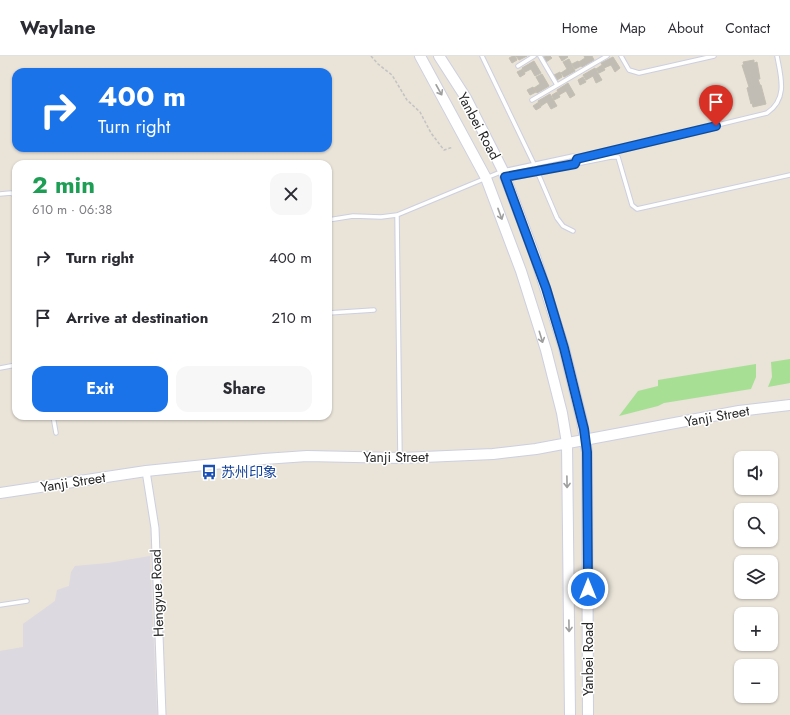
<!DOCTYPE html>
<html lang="en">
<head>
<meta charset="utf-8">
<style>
  body { margin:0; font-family:Jost,"Noto Sans SC",sans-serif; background:#f7f7f7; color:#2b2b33; height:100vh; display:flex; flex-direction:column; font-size:15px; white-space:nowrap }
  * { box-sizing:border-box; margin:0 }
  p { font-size:13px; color:#7c7c81 }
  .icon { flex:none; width:22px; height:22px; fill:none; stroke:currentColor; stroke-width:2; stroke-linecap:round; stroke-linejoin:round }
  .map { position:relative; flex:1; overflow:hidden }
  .drawer { position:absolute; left:12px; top:104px; width:320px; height:260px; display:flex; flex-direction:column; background:#fff; border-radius:12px; box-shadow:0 1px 3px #0004 }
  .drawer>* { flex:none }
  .hud { position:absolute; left:12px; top:12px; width:320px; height:84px; border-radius:12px; box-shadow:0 1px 3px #0004; background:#1a73e8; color:#fff; overflow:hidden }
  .tools { position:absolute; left:734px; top:395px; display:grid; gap:8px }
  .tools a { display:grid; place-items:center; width:44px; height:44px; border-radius:8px; background:#fff; box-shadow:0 1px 3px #0004; font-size:20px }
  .pin { position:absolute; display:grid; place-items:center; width:34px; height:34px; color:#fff; margin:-41px -17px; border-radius:50% 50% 50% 0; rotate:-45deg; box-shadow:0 0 4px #0007 }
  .pin .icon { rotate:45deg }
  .me { position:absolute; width:44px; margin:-22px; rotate:0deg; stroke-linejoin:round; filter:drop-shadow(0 0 3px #0008) }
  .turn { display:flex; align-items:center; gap:14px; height:84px; padding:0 20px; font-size:18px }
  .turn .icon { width:52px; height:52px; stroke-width:2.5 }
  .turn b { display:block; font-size:28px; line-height:34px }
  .round { display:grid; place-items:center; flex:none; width:42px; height:42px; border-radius:12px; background:#f7f7f7 }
  .headline { display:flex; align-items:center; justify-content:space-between; height:68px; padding:0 20px }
  h1 { font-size:24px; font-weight:700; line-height:30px; color:#1e9e55 }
  .action { display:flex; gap:8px; margin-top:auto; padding:8px 20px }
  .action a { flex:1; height:46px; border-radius:12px; background:#1a73e8; color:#fff; font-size:16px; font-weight:700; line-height:46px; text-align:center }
  .action a+a { background:#f7f7f7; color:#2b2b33 }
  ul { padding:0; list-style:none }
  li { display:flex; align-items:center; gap:12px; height:60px; padding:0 20px }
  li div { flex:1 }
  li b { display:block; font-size:15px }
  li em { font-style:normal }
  header { display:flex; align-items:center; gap:24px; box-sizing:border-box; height:56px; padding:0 20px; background:#fff; border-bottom:1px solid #e1e1e2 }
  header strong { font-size:19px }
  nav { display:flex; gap:22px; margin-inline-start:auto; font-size:14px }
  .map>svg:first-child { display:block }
  .industrial { fill:#dcd9e1 }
  .green { fill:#a7df95 }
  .building { fill:#c1bdb5; stroke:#c4bfb2 }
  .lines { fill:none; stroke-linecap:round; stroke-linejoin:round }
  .lane-casing { stroke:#cdcfe0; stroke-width:5.5 }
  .street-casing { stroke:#cdcfe0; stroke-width:9 }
  .secondary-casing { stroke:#cdcfe0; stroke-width:12 }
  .path { stroke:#c3c3c3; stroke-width:1.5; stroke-dasharray:3 2; stroke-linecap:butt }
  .lane { stroke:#fff; stroke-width:3.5 }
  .street { stroke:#fff; stroke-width:7 }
  .secondary { stroke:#fff; stroke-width:10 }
  .oneway { stroke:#9e9e9e }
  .route-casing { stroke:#114b97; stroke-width:10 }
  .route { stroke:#1a73e8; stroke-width:7 }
  .labels { text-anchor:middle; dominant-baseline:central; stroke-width:3; stroke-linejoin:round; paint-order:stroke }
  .street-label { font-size:14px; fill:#272727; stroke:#fff }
  .transit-label { font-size:14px; fill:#164399; stroke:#fff; text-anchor:start }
</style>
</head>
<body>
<header>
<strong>Waylane</strong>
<nav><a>Home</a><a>Map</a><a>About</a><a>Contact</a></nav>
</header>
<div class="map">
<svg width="790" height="659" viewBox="0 0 790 659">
  <rect width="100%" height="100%" fill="#e9e3d8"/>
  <!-- industrial -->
  <path class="industrial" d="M150,500L157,659H0V595L23,591V568L55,545L57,534L69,530L71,516L75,510L108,507Z"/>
  <!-- green -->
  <path class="green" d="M790,303V327L768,331L772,321L771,306Z
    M756,308V321L751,333L664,347L658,350L619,360L638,335L658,330V324Z"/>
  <!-- building -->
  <path class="building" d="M513,0H515L517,4L512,7L509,2Z
    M516,0H527L519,4Z
    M550,0L552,2L546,6L543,1Z
    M559,0H567L568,1L562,5Z
    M584,0H592L594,4L582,11L579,6L585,2Z
    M613,1L620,12L615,16L611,9L604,12L601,7Z
    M569,3L575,15L564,21L561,17L567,13L563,6Z
    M754,4V7L757,6L760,23H758L760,29H761L766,48L753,51L752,47L751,48L747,32L749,31L742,9H744L743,6Z
    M534,5L541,17L535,20L531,13L525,16L522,12Z
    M578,5L581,10L575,13L572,8Z
    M602,9L605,14L599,17L596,13Z
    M595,12L602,24L596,27L593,20L586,24L583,19Z
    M523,13L525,18L520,21L517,16Z
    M560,16L562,21L557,24L554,19Z
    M542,18L549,30L537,37L534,32L540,28L536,21Z
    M583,21L586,26L580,29L578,24Z
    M568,27L575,39L570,42L566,35L559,39L557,34Z
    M533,31L536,36L530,39L527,34Z
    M557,36L560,41L554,44L552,39Z
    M550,38L557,50L551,53L547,46L541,50L538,45Z
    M539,46L541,51L536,54L533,50Z"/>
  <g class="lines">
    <!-- lane casing -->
    <g class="lane-casing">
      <path id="lane" d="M482,0L534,108L557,162L563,170L573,175
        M540,0L557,29
        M621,0L629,14L639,17L714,0
        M518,10L534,0
        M532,44L607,0
        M577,103L767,57C788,43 781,21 777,0
        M577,103L581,107L611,101H618L632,149L637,153L790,119
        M0,138L11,137L16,140
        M397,159L400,402
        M328,164L353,160L381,161L397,159L503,115L573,100L577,103L575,108L506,121
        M328,257L374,254
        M0,312L16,309
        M53,360L56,377
        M0,549L27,545"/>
    </g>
    <!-- street casing -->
    <g class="street-casing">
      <path id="street" d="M146,415L155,472L162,659"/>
    </g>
    <!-- secondary casing -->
    <g class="secondary-casing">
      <path id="secondary" d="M420,0L486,122L521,215L546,294L562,357L567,387L570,659
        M439,0L466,42L493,95L503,115L535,200L564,292L582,365L587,396L588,659
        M0,437L146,415L264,403L307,400L401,402L493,398L536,393L739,355L790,349"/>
    </g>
    <!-- path -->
    <path class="path" d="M371,0L378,8L392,19L407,44L420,56L431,77L444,94L453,91"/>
    <!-- lane -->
    <use href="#lane" class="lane"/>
    <!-- street -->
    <use href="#street" class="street"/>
    <!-- secondary -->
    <use href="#secondary" class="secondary"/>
  </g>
  <!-- one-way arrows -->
  <defs><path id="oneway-shaft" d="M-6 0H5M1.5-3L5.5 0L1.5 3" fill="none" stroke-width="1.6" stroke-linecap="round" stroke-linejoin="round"/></defs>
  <g class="oneway">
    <use href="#oneway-shaft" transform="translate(439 34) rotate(61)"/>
    <use href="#oneway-shaft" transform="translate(500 158) rotate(70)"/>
    <use href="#oneway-shaft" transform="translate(541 281) rotate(73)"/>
    <use href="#oneway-shaft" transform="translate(567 426) rotate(89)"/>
    <use href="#oneway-shaft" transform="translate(569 570) rotate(89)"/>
  </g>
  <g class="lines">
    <!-- route casing -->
    <g class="route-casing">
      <path id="route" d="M588,533L587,396L584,373L564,292L546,232L505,121L575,108L577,103L716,70"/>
    </g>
    <!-- route -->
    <use href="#route" class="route"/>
  </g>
  <!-- icons -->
  <defs>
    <g id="bus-bare" transform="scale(1.2)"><path d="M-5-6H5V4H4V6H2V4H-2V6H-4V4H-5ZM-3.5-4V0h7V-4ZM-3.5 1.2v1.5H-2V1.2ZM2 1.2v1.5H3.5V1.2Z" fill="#1a4fb4" stroke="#fff" stroke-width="2.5" paint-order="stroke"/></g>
  </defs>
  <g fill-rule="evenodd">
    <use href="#bus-bare" x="209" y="416"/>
  </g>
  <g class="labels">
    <!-- street labels -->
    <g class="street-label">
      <text transform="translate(479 70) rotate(62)">Yanbei Road</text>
      <text transform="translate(717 360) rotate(-10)">Yanji Street</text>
      <text x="396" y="401">Yanji Street</text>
      <text transform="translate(73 426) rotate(-9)">Yanji Street</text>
      <text transform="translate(157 537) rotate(-92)">Hengyue Road</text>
      <text transform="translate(588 603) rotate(-90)">Yanbei Road</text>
    </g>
    <!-- transit labels -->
    <g class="transit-label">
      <text x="221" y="416">苏州印象</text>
    </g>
  </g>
</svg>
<div class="tools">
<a><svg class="icon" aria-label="sound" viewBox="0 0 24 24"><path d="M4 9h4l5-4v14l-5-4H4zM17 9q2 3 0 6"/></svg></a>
<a><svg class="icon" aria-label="search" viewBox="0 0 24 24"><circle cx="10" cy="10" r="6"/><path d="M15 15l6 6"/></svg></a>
<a><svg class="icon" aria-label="layers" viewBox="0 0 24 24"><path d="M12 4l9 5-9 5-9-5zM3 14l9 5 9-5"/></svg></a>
<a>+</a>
<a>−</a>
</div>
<div class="pin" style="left:716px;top:70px;background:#d93025"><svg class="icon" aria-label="arrive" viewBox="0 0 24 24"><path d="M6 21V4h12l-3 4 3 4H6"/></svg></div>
<svg class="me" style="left:588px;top:533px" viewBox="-20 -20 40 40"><circle r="17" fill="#1a73e8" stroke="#fff" stroke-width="3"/><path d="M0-11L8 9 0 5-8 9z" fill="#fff"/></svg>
<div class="hud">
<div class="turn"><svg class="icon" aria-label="right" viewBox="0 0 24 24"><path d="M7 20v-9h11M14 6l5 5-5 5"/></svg><div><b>400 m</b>Turn right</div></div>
</div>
<section class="drawer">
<div class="headline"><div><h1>2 min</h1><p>610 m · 06:38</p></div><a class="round"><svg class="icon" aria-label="close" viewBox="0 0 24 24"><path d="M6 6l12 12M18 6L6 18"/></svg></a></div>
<ul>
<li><svg class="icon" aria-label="right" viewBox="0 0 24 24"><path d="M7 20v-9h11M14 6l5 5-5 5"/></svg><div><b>Turn right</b></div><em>400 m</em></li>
<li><svg class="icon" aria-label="arrive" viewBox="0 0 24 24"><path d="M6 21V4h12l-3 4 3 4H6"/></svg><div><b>Arrive at destination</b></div><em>210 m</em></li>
</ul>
<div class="action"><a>Exit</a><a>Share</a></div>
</section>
</div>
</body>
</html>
